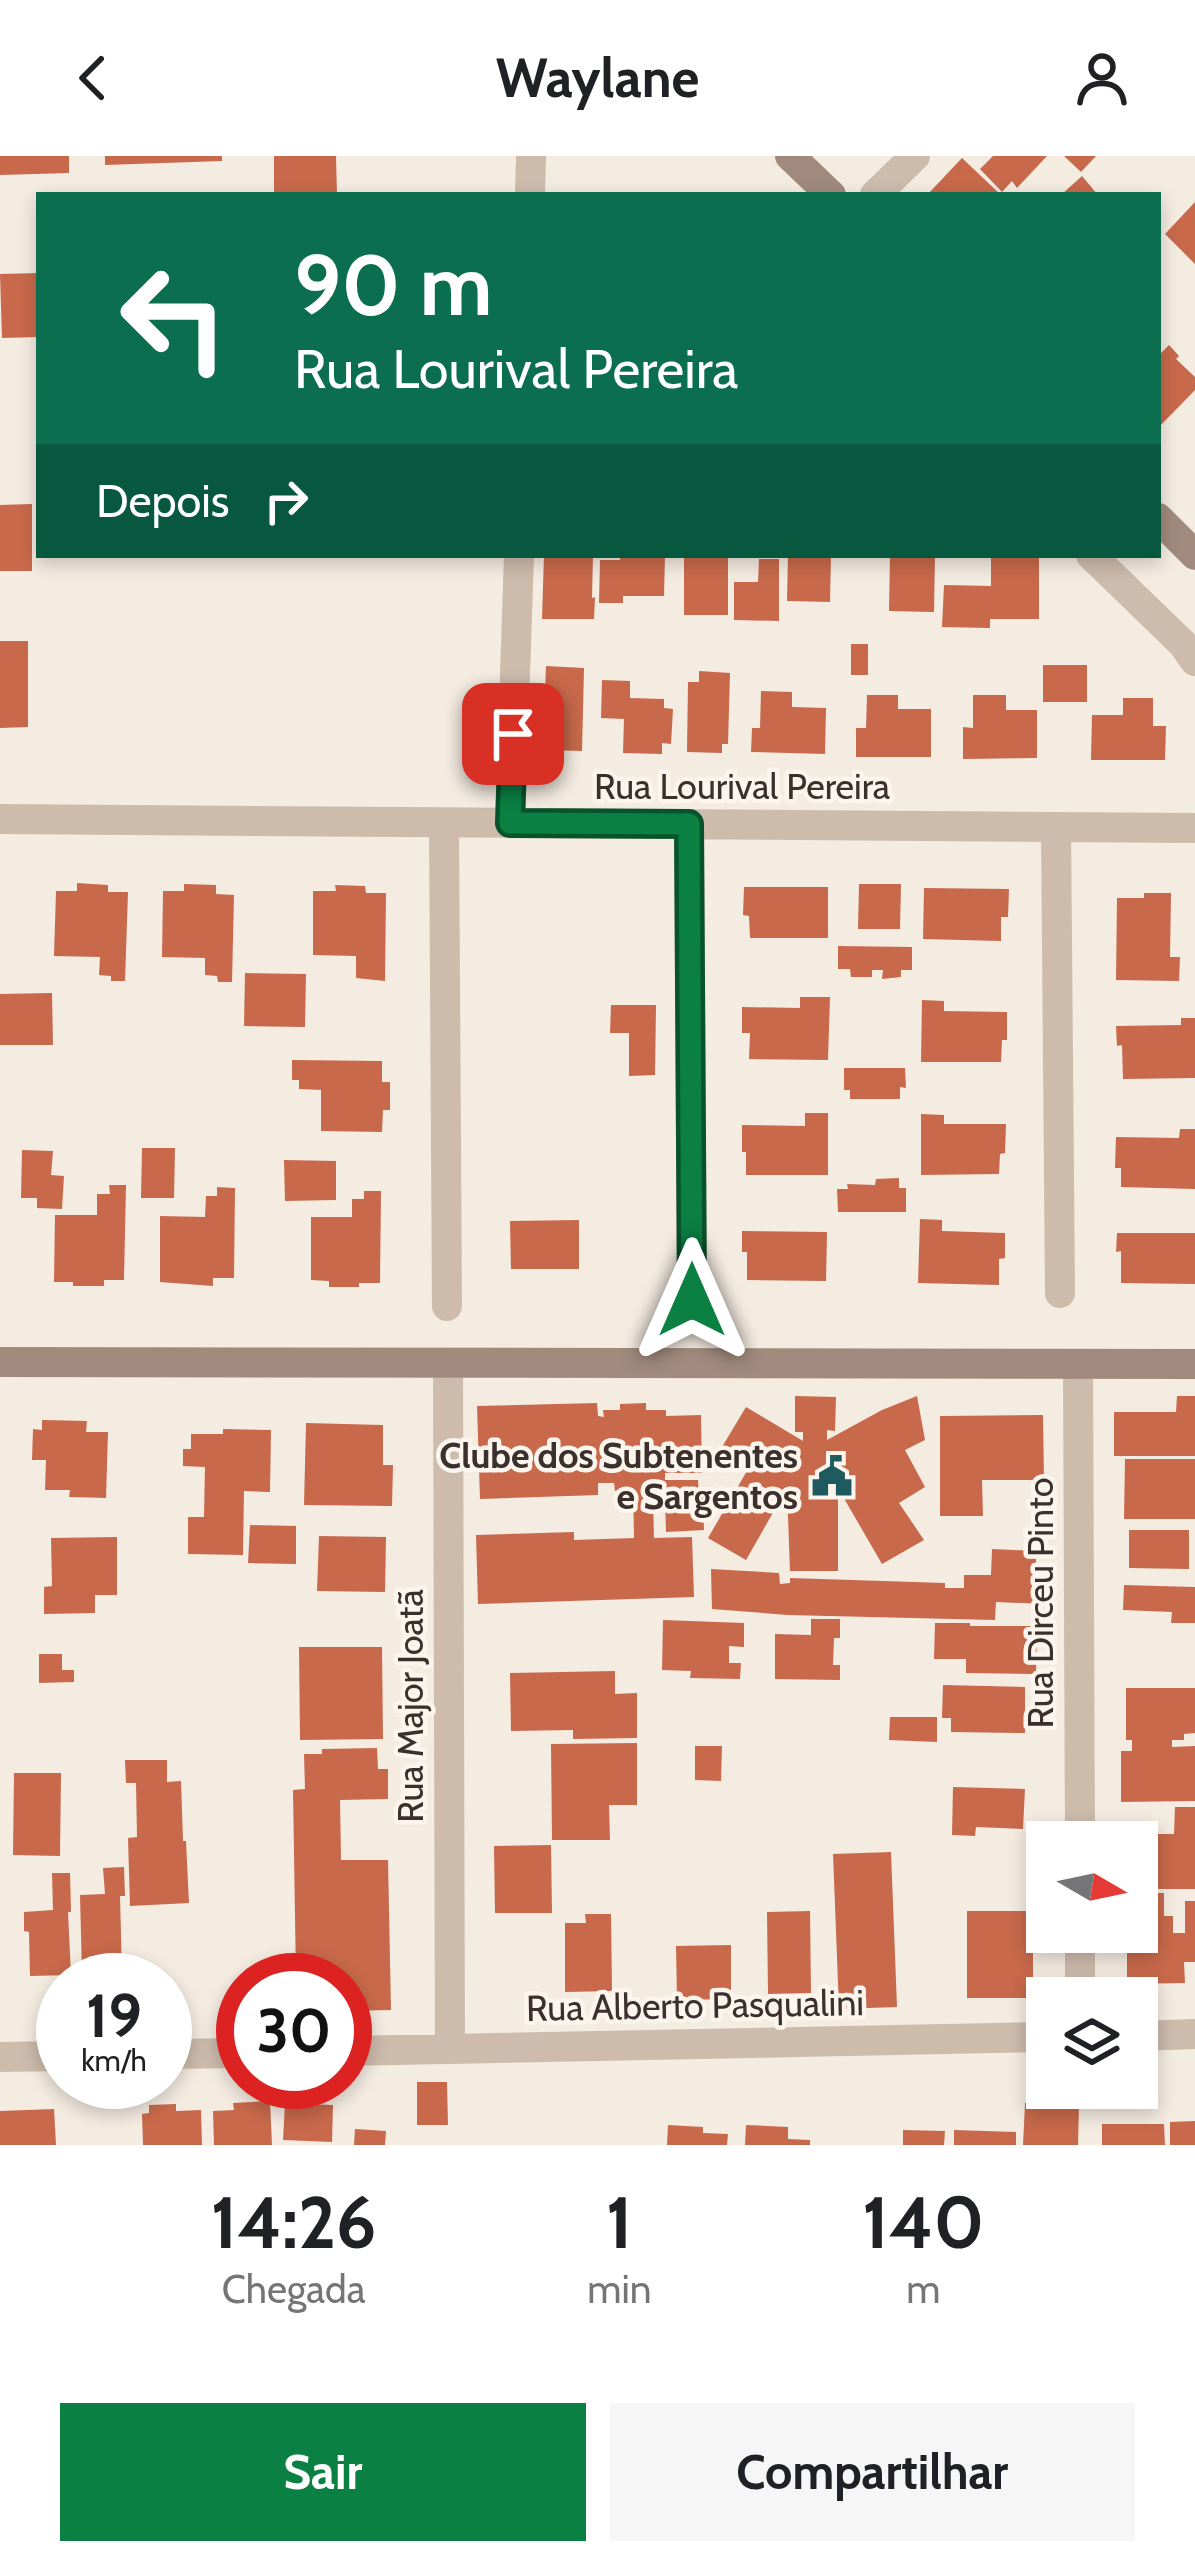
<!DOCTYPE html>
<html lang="pt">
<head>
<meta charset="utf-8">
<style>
  body { margin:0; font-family:Cabin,sans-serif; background:#f6f6f6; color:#202124; height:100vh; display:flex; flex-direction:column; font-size:45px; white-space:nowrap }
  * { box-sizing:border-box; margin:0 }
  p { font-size:39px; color:#757577 }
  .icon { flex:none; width:66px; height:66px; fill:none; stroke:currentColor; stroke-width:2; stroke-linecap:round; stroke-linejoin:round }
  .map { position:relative; height:1989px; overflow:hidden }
  .details { display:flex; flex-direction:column; background:#fff; flex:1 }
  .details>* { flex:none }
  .top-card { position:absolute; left:36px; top:36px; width:1125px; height:366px; border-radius:0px; box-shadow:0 6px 18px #0003; background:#0b6e4f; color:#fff; overflow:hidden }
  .needle { width:78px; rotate:99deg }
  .tools { position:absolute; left:1026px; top:1665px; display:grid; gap:24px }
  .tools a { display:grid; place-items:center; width:132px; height:132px; border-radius:0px; background:#fff; box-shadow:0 6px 18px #0003; font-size:60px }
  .speed { position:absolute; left:36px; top:1797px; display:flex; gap:24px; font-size:60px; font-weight:700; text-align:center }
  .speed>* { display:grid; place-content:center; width:156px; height:156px; border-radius:50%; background:#fff; box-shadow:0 6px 18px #0003; line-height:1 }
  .speed small { font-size:30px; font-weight:400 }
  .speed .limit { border:18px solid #d22; background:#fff; color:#111 }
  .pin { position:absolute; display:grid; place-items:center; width:102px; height:102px; color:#fff; margin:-51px; border-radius:24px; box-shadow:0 6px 18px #0006 }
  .me { position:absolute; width:132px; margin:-66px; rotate:0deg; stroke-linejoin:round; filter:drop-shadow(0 0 9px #0008) }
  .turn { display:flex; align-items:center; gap:42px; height:252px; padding:0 60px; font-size:54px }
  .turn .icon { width:156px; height:156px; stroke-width:2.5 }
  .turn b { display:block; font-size:84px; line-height:102px }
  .then { display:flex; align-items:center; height:114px; padding:0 60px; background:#0003; gap:24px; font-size:45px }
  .eta { display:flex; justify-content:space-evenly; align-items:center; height:204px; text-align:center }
  .eta b { font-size:72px; font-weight:700; line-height:84px }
  .action { display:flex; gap:24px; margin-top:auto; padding:24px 60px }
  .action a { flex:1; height:138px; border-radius:0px; background:#0b8043; color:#fff; font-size:48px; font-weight:700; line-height:138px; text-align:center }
  .action a+a { background:#f6f6f6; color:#202124 }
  header { display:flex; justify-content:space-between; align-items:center; height:156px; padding:0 60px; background:#fff; font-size:54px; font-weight:700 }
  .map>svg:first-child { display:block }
  .building { fill:#c8694b }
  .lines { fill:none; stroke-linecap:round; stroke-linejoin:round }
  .street { stroke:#cdbbac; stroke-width:30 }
  .secondary { stroke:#a18a7d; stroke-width:30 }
  .route-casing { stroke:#07532c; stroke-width:30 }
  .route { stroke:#0b8043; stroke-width:21 }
  .labels { text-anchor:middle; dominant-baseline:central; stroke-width:9; stroke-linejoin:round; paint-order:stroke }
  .street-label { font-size:36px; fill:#3b302b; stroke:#fbf5ee }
  .poi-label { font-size:36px; font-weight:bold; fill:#3b302b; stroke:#fbf5ee; text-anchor:end }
</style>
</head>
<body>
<header><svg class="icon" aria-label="back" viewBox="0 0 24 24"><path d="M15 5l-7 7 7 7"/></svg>Waylane<svg class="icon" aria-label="person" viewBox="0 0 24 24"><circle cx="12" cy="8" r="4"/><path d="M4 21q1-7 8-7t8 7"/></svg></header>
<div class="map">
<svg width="1195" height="1989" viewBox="0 0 1195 1989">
  <rect width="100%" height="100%" fill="#f4ebe1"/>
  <!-- building -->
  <path class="building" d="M0,0H69V17L0,19Z
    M105,0H222V5L105,9Z
    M274,0H336L337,39H274Z
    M993,0H1047L1017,32L1012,25L1002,36L980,13Z
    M1064,0H1096L1081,16Z
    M962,2L1001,39H927Z
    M1082,20L1098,39H1061Z
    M1195,46V108L1165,78Z
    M39,117V181L2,182L0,118Z
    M1169,189L1179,200L1176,203L1195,221V234L1158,272V200Z
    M32,348V415H0V349Z
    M544,399H593L592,442L595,441L594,463H542Z
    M620,399H665L664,440H623V447H599L600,404H620Z
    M684,399H728V459H684Z
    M788,399H831L830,446L787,445Z
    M890,399H935L934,456L889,455Z
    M991,399H1039V463H990V472L942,471L944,429L991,430Z
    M759,403H779V465L734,464V426H758Z
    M0,485H28V571L0,572Z
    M851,488H868V519H851Z
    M1043,509H1087V546H1043Z
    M546,510L584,512L582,595L543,594Z
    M699,515L730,517L728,588H722V597L687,596L688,526H699Z
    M602,524L630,525V542L664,543V552L673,553L671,588L662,587V598L623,597L624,563L601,562Z
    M761,535L792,536V551L826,552L825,598L751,596L752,572H760Z
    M867,539H898V553H931V601H856V572H866Z
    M973,539H1006V554H1037V602L963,603V571L973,572Z
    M1123,542H1153V570H1166L1165,604H1091L1092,559H1123Z
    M77,727L108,729V736H128L125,825H111V820L99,819L100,801L54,800L56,735H77Z
    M184,728L216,729V738L234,739L232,826H218L217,820L205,819V802L162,801L163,735H184Z
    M859,728H901L900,773H858Z
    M335,729L365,730L366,737H386L385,825L356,822V800L313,799V735H336Z
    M744,731H828V782H750L749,760L743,759Z
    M924,732L1009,733L1008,761H1001V785L923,783Z
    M1144,737H1171L1170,801H1180L1179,825L1116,824L1117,742H1144Z
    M838,790L912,791V814H901V821L882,823L883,814H872V821H851L850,813H838Z
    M245,817L306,818L305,871L244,870Z
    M52,837L53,889H0V838Z
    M800,841H830L828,904L749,903L750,877H742V851L800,852Z
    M922,844L944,845V855L1007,856V884H1002L1001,906H921Z
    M611,849H656L655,919L629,920V877H610Z
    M1181,862H1195V922L1123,923L1122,889L1117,890L1116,870L1181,869Z
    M292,904L382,905V926H390V954H383L382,976L321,975V934L299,933V924H292Z
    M844,912H905L906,932L900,931V943H850V934H844Z
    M805,957H828V1019H746V996H742V969L805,970Z
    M921,958L944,959V968H1006L1005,997L1000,998L999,1018L921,1019Z
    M1180,973H1195V1033L1121,1031V1012H1115L1116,981L1179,982Z
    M142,992H175L174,1042H141Z
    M22,994L53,995L51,1019L64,1020L62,1053L37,1052V1042H21Z
    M284,1004L336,1005V1044L285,1045Z
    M899,1022V1032H906V1056H838L837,1033H848L847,1028L875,1029L876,1023Z
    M109,1029H126L124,1124H104V1130H73V1126H54L55,1059H97V1038H110Z
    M217,1031L235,1032L234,1122H213V1130L160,1126V1060L205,1061L206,1040H217Z
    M364,1035H381L380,1127H359V1131H329V1125L311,1124V1061H352V1043H364Z
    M920,1063L942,1064V1075L1005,1077V1102L999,1103V1129L918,1127Z
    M579,1064V1113H511L510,1065Z
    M742,1075L827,1076L826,1125L747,1124V1096H742Z
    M1117,1077H1195V1128L1121,1127V1095L1116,1096Z
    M795,1240L836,1241L835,1275L827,1274V1284L882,1254L917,1240L925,1284L905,1294L925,1331L899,1347L924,1384L882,1408L838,1332V1415H790L787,1332L746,1404L708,1382L751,1308L722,1291L746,1251L803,1285V1276H795Z
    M1177,1240H1195V1300H1114V1256H1176Z
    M597,1247L598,1260L604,1261L603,1254H620V1248L646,1247V1254H666V1260L701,1259L702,1317H665V1324H698L699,1341H703L704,1374L666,1376L665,1344H653L654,1382L692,1381L694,1441L478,1448L476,1379L574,1376V1384L634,1382L633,1334L615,1335L614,1327H598V1339L480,1343L477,1250Z
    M1043,1259L1044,1324H982L983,1360H940V1260Z
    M42,1264L87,1265L86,1276H108L106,1342L69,1341L70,1334H45L46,1304H32L33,1273L42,1274Z
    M306,1267L383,1269V1309H393L392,1350L304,1349Z
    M223,1273L271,1274L270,1336L244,1335L243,1399L188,1398V1361H204L205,1311L183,1310V1293H191V1278H223Z
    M1125,1303H1195V1363H1124Z
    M250,1369L296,1370V1408L248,1407Z
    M1129,1374H1189V1413L1129,1412Z
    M319,1380L386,1381L385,1436L317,1435Z
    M117,1381V1439H95V1457L44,1458V1431L52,1430L51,1382Z
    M992,1393L1036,1395V1420L1046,1421L1045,1448L996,1446L995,1464L788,1459L712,1453L711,1413L779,1417L780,1428L790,1427V1422L945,1427V1432H964V1419H991Z
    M1124,1429L1195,1431V1467H1171L1172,1456L1123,1454Z
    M811,1463H840V1482H834L833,1509H840V1524L775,1523V1478L811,1479Z
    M663,1464L744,1467V1491L729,1490V1507H741L740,1523L690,1522L691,1515L662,1514Z
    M935,1467H970V1470H1037L1036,1518L966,1517V1503H934Z
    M299,1491H382L383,1583L300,1584Z
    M39,1498H62V1514H74V1526L39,1527Z
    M615,1515V1538L637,1537V1582L573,1583V1574L511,1575L510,1517Z
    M943,1529L1025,1531V1577L951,1576V1562H942Z
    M1126,1532H1195V1577L1184,1578V1584H1172V1591L1195,1590V1645L1121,1646V1595H1132V1584H1126Z
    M890,1561H937V1586L889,1584Z
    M637,1587V1649H609L610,1684H552L551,1588Z
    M695,1590H722L721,1625L695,1624Z
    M377,1592L378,1613H388V1643L340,1644L341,1704H388L391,1854L345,1855V1824H296L293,1634L305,1633L304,1598H322V1593Z
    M125,1604H167V1626L181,1625L183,1685H186L189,1747L130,1750L128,1682L137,1681L136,1627H126Z
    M14,1617H61L60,1700L13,1699Z
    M953,1631L1025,1633L1023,1673L976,1671L975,1680L952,1679Z
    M1175,1651H1195V1733H1137V1686H1118V1678H1174Z
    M551,1689L552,1757H495L494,1690Z
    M891,1696L897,1851L839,1853L833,1698Z
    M124,1711L125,1740H120L122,1817L82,1818L80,1739L105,1738L103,1712Z
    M52,1717H70L71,1756H68L71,1819L30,1820L29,1776L24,1775V1756L53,1754Z
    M1137,1737H1164V1760H1173V1777H1185V1745H1195V1806H1184L1185,1827L1127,1828V1792H1104V1776H1137Z
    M810,1755L811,1837L768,1838L767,1756Z
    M967,1755H1033V1842H967Z
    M585,1758H611L612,1835L565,1836V1767H586Z
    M731,1789V1843L677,1844L676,1790Z
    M417,1926H447L448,1969H417Z
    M270,1945L272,1989H214L213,1955L234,1954L233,1947Z
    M285,1947L333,1949L332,1986L283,1984Z
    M1025,1947L1079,1949L1078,1989H1023Z
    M176,1948V1955L201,1954L202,1989H143L142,1958L149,1957V1949Z
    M54,1953L56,1989H0V1955Z
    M1195,1965V1989H1170V1966Z
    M1102,1968H1164L1165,1989H1102Z
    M668,1969L703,1971V1977L728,1978L727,1989H667Z
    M746,1969L788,1971V1983L810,1984V1989H745Z
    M355,1973L386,1975L385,1989H354Z
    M903,1974L945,1975L944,1989H903Z
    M954,1974L1016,1976V1989H954Z"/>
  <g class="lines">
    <!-- street -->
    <path class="street" d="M530,39L531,0
      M875,39L915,0
      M1091,399L1183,488L1195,505
      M0,663L1195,672
      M444,667L447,1150
      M510,667L519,399
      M689,668L692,1144
      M1056,671L1060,1137
      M448,1207L450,1893
      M1078,1208L1080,1686
      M1080,1776V1842
      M1137,1880L1195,1878
      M345,1895L1047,1881
      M165,1898L243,1897
      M0,1901L63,1900"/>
    <!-- secondary -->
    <path class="secondary" d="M790,0L831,39
      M1158,362L1195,399
      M0,1206L1195,1208"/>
  </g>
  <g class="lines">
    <!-- route casing -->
    <g class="route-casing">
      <path id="route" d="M513,578L510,667L689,668L692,1144"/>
    </g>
    <!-- route -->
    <use href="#route" class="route"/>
  </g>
  <!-- icons -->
  <defs>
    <g id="civic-bare" transform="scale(3.24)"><path d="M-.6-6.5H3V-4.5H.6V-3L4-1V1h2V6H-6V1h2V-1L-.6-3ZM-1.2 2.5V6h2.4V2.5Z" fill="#1f5a5e" stroke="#fbf5ee" stroke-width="2.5" paint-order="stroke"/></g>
  </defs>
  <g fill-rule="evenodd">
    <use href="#civic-bare" x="832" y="1320"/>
  </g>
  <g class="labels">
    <!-- street labels -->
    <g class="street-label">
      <text x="742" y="630">Rua Lourival Pereira</text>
      <text transform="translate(1040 1447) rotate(-90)">Rua Dirceu Pinto</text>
      <text transform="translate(410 1550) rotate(-90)">Rua Major Joatã</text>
      <text transform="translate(695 1849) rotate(-1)">Rua Alberto Pasqualini</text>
    </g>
    <!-- poi labels -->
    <g class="poi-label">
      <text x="798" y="1299">Clube dos Subtenentes<tspan x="798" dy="41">e Sargentos</tspan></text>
    </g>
  </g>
</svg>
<div class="tools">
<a><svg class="needle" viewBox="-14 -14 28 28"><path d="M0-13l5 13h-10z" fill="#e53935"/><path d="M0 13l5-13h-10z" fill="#757577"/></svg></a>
<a><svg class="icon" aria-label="layers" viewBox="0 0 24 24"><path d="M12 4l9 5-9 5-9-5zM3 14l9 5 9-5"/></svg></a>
</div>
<div class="speed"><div>19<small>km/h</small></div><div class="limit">30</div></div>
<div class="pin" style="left:513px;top:578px;background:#d93025"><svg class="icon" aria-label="arrive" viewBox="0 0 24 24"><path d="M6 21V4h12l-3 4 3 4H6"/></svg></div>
<svg class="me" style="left:692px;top:1144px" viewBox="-20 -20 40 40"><path d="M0-17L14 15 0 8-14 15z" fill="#0b8043" stroke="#fff" stroke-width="4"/></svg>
<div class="top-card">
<div class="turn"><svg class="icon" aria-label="left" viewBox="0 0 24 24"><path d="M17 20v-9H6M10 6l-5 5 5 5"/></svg><div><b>90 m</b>Rua Lourival Pereira</div></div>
<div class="then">Depois<svg class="icon" aria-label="right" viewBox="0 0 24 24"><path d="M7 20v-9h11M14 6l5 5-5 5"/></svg></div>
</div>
</div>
<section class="details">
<div class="eta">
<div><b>14:26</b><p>Chegada</p></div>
<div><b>1</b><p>min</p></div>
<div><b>140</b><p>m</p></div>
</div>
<div class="action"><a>Sair</a><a>Compartilhar</a></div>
</section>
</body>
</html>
